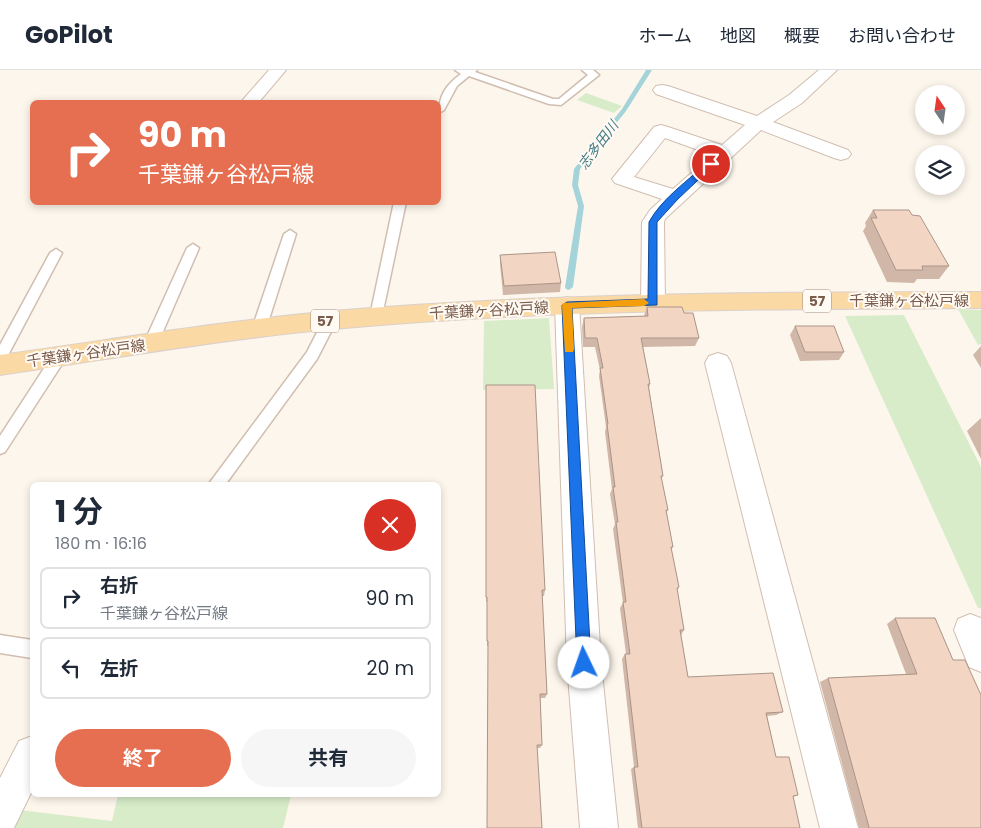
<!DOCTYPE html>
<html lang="ja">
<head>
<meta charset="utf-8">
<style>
  body { margin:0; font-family:Poppins,"Noto Sans JP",sans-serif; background:#f6f6f7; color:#1f2937; height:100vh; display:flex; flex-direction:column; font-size:19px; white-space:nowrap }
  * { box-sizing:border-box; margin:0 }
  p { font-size:16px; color:#747a83 }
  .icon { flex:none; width:28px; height:28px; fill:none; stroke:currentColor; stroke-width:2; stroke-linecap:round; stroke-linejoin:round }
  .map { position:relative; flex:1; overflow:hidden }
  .details { position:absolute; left:30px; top:412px; width:411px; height:315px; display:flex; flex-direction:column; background:#fff; border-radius:8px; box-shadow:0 2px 8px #0003 }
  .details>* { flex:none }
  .banner { position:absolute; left:30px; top:30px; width:411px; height:105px; border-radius:8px; box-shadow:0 2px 8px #0003; background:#e76f51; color:#fff; overflow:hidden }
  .needle { width:32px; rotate:347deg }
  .fabs { position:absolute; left:915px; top:15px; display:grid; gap:10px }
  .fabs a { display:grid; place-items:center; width:50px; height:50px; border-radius:50%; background:#fff; box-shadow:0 2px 8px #0003; font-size:25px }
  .pin { position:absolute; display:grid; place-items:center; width:42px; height:42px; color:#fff; margin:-21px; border:2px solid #fff; border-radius:50%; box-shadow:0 1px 5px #0007 }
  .me { position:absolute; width:55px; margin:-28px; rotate:357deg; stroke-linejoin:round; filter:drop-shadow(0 0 4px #0008) }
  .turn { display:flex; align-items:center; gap:18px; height:105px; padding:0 25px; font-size:22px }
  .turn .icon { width:65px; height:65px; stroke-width:2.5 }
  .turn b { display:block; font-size:35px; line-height:42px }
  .round { display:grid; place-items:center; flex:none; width:52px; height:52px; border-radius:26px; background:#f6f6f7 }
  .overview { display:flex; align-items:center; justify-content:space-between; height:85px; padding:0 25px }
  h1 { font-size:30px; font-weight:700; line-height:38px }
  .button { display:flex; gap:10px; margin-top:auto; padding:10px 25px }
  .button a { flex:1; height:58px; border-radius:30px; background:#e76f51; color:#fff; font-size:20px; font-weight:700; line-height:58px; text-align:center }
  .button a+a { background:#f6f6f7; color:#1f2937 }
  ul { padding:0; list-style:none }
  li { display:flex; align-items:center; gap:15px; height:62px; margin:0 10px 8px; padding:0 15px; border:2px solid #e0e1e3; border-radius:8px }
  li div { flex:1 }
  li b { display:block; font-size:19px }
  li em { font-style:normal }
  header { display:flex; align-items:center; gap:30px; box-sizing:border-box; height:70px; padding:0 25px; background:#fff; border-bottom:1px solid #e0e1e3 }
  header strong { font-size:24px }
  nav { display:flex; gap:28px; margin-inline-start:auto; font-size:18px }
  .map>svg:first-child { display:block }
  .green { fill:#d8ecc9 }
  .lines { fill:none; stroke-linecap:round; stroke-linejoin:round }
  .stream { fill:#a5d3da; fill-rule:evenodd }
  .lane-casing { stroke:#d1beb0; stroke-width:3 }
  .street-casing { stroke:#d1beb0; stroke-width:2 }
  .primary-casing { stroke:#dad1cd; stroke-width:2 }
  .lane { fill:#fff; fill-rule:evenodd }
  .street { fill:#fff; fill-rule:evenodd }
  .primary { fill:#fbd9a5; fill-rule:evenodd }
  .wall { fill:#d1b7a8 }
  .building { fill:#f3d5c3; stroke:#aa9588 }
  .route { fill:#1a73e8; stroke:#114b97 }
  .slow { fill:#f59e0b }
  .labels { text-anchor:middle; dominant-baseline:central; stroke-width:4; stroke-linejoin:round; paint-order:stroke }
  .far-water-label { font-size:14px; font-style:italic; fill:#437c86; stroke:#fffaf3 }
  .shield { fill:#fffaf3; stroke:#a28b7f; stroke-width:1 }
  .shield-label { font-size:14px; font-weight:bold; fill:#7a5c4d }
  .street-label { font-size:15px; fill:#7a5c4d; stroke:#fffaf3 }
</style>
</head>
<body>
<header>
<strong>GoPilot</strong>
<nav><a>ホーム</a><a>地図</a><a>概要</a><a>お問い合わせ</a></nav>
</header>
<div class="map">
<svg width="981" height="758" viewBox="0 0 981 758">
  <rect width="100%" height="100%" fill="#fdf6ec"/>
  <!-- green -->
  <path class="green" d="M586,23L622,36L614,43L577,30Z
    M958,239L981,240V274L978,275Z
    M904,245L981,397V538H978L845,246Z
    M549,248L554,319L483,320L484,251Z
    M118,725H291L283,758H10L19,740L112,751Z"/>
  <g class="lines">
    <!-- stream -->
    <path class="stream" d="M646,0H652L626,41L580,99L578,115L584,136L573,217L569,220L566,219L565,217L578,136L572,115L574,99L622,39Z"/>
    <!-- lane casing -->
    <g class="lane-casing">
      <path id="lane" d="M455,0H477L475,2L553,29H559L588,5L582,0H593L599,5L561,35L549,34L469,6L457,16L444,40L439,43C439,25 446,15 461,4Z
        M394,132H406L382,246L381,249H371L370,246Z
        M290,160L296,164L266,259L264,262H254L252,259L284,164Z
        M193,174L199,178L158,273L156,277H146L144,273L187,178Z
        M56,179L62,183L5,291L0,292V275L50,183Z
        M330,245L335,247L337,250L317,289L225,415H208L307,282L325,247Z
        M59,282L64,283L66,287L64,291L5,382L0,384V366L54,283Z
        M0,565L32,570V588L0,583Z"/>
    </g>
    <!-- street casing -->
    <g class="street-casing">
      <path id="street" d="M269,0H286L259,32H241Z
        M819,0H837L802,33L773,52L848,80L851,84L848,88L841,90L834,88L761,60L665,149L664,152L665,233L661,239L653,241L645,239L641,233L642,152L650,140L662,129L615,113L612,109L654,57L661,55L668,57L722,75L745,55L656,24L653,20L656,16L662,15L668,16L757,46L789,25ZM665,68L712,85L673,119L634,107Z
        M567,227L575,229L579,235L601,593L618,758H580L567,593L555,235L559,229Z
        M718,283L727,286L731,293L858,758H820L705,293L709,286Z
        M970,544L981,548V602L969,597L954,560L958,549Z
        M32,666V721L14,758H0V708L19,671Z"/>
    </g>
    <!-- primary casing -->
    <g class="primary-casing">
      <path id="primary" d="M981,222V238C765,239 549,239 333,259C222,269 111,289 0,305V285C111,270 222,251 333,241C549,223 765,222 981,222Z"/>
    </g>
    <!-- lane -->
    <use href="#lane" class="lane"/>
    <!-- street -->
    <use href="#street" class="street"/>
    <!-- primary -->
    <use href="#primary" class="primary"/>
  </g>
  <!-- wall -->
  <path class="wall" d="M873,140L912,145L949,196L939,209H917L914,213L887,212L863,161L866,156L865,153Z
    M500,185L561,213L560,222L503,225L500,194Z
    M647,237L684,243L699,268L695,276L643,277L650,314L649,318L663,406L661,409L668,440L666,443L673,477L671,479L679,517L677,521L684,560L681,565L688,607L783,642L776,645L767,646L776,687L798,725L793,727L800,758H638L631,699L634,697L622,589L625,584H626L620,538L623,533L613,459L615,454L610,424L612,419L605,362L606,357L599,306L600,300L595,277H583L582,257L584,248L644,246Z
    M795,256L844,282L839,290L800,291L790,265Z
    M981,276V298L973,285Z
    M486,315L545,520L544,526H542L547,624L545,628H540L542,675L540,678H537L488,576H487V532H486Z
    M981,348V389L967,361Z
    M895,548L953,590L981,758H859L820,612L828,608L906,604L887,554Z"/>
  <!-- building -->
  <path class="building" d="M873,140H909L912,145L920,146L949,196H922L923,200H896L871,148H877Z
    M555,182L561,213L504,216L500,185Z
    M647,237H682L684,243H693L699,268H641L650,314H648L663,406H661L668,440H666L673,477H671L679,517L677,518L684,560H680L688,607L773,603L783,642L766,643L776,687H789L798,725L793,726L800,758H642L634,697H638L625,584H630L623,532H626L616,452H618L613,417H615L607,354H608L600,298H603L597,268H585L584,248L648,246Z
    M795,256H834L844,282H805Z
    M486,315H535L543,481L545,520H542L547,624H540L542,675H537L542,758H487L488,571H487V527H486Z
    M895,548H935L953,590H965L981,625V758H868L869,757L828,608L917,604Z"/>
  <!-- route -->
  <path class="route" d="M708,92L715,94L678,129L657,152V235L572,238L591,593L589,598L584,600L579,598L577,593L562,235L567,232L648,229L649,152C662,128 689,110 708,92Z"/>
  <!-- slow -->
  <path class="slow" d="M644,229L649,233L644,236L572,238L574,279L573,282H565L562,235L563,233Z"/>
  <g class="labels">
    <!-- far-water labels -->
    <g class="far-water-label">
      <text transform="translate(598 75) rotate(-53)">志多田川</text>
    </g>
    <!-- shield labels -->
    <g class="shield">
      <rect x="803" y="219.5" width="28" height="23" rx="4"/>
      <rect x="311" y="239.5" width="28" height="23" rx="4"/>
    </g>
    <g class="shield-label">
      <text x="817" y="231">57</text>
      <text x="325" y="251">57</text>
    </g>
    <!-- street labels -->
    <g class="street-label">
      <text x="909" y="230">千葉鎌ヶ谷松戸線</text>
      <text transform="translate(489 240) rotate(-3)">千葉鎌ヶ谷松戸線</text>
      <text transform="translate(86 283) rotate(-8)">千葉鎌ヶ谷松戸線</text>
    </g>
  </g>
</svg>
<div class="fabs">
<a><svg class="needle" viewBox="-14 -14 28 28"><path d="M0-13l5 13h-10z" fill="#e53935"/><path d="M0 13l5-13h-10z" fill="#747a83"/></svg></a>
<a><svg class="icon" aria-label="layers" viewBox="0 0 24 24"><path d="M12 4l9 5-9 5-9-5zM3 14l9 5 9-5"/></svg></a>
</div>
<div class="pin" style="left:711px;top:94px;background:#d93025"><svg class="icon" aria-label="arrive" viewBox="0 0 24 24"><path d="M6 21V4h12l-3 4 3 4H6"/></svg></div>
<svg class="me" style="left:584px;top:593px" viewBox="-20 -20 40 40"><circle r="19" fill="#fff"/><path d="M0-13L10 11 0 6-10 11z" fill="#1a73e8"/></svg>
<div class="banner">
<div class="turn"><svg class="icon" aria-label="right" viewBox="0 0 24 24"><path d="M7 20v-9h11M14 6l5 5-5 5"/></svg><div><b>90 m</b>千葉鎌ヶ谷松戸線</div></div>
</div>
<section class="details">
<div class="overview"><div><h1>1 分</h1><p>180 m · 16:16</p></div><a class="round" style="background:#d93025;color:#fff"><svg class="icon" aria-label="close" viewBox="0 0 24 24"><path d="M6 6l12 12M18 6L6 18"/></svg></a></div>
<ul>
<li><svg class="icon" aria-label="right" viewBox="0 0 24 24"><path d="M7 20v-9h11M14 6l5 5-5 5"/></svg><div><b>右折</b><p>千葉鎌ヶ谷松戸線</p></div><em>90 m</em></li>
<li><svg class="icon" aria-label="left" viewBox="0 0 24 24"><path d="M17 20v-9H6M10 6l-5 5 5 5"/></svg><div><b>左折</b></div><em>20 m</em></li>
</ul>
<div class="button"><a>終了</a><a>共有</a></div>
</section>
</div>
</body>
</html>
